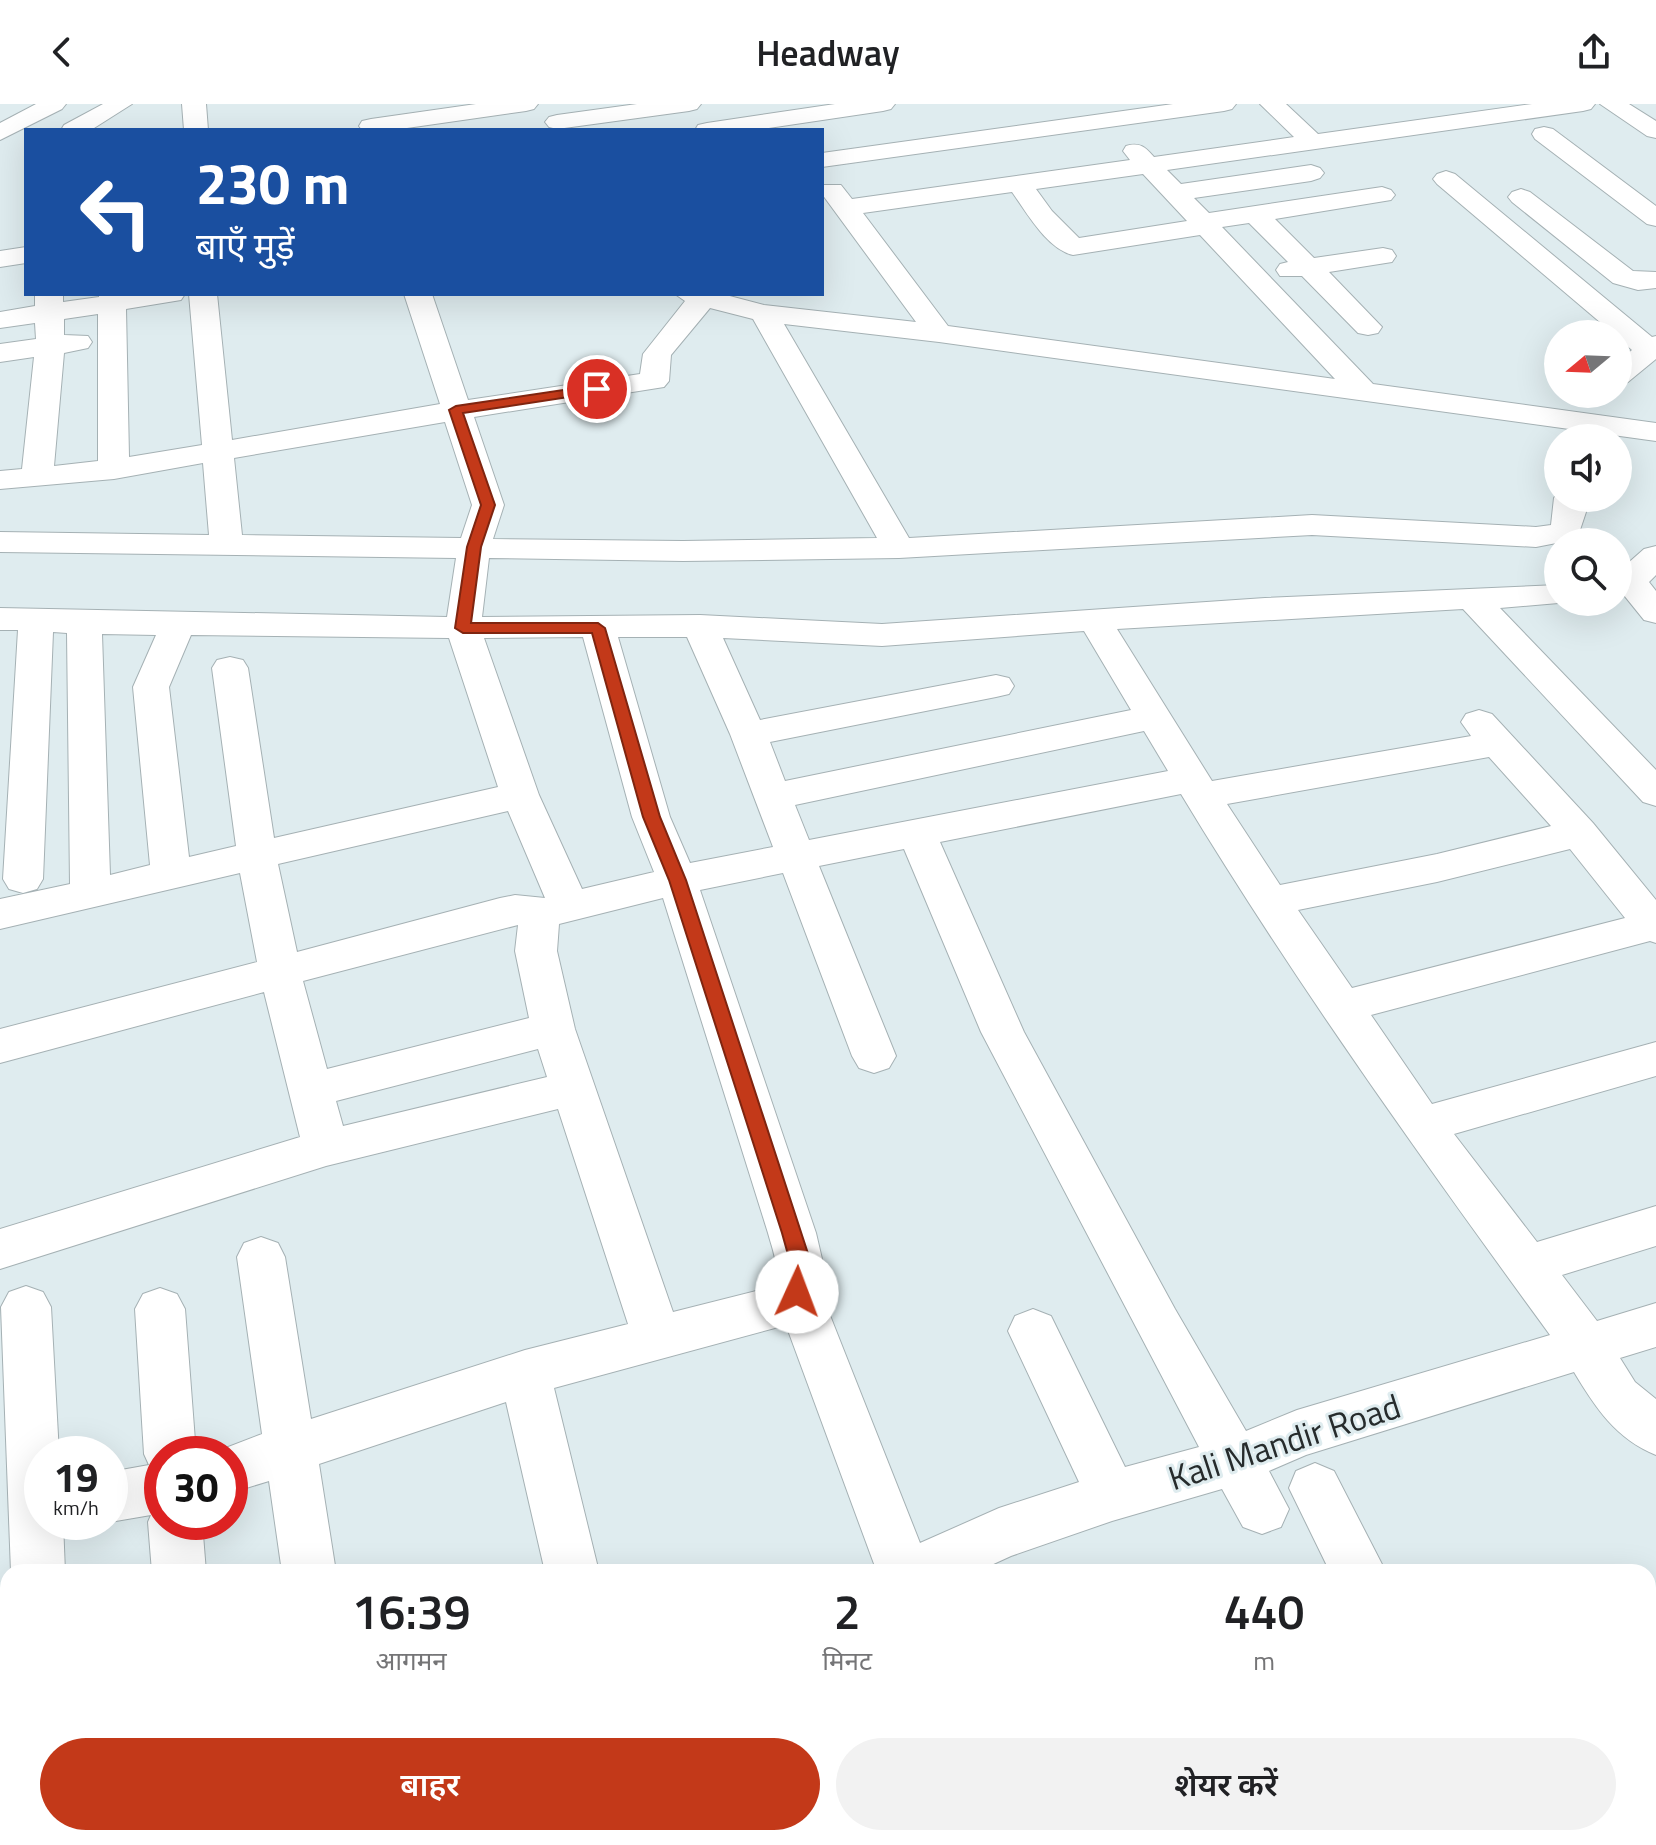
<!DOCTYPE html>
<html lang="hi">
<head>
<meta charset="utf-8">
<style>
  body { margin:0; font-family:"Titillium Web","Noto Sans Devanagari",sans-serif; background:#f2f2f2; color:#202124; height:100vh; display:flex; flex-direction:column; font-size:30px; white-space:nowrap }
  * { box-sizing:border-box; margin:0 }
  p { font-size:26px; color:#757577 }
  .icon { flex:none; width:44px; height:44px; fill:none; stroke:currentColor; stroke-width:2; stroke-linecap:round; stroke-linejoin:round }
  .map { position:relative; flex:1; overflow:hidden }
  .details { position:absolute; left:0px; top:1460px; width:1656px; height:282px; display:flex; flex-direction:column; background:#fff; border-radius:24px 24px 0 0; box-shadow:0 8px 32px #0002 }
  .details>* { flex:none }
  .guide { position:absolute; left:24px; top:24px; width:800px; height:168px; border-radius:0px; box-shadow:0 8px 32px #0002; background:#1a4fa0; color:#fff; overflow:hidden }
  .needle { width:52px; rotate:251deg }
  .buttons { position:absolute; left:1544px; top:216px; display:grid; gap:16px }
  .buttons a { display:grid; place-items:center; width:88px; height:88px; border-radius:50%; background:#fff; box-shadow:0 8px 32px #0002; font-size:40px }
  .speed { position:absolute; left:24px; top:1332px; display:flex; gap:16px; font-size:40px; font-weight:700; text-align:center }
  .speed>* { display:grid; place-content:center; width:104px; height:104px; border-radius:50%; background:#fff; box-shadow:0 8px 32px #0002; line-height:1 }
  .speed small { font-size:20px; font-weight:400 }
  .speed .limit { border:12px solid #d22; background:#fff; color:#111 }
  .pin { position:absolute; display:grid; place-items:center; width:68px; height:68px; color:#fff; margin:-34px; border:4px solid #fff; border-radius:50%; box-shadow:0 2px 8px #0007 }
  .me { position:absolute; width:88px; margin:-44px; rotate:2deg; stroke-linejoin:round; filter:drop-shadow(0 0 6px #0008) }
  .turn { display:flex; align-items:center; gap:28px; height:168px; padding:0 40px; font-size:36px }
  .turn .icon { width:104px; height:104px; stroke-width:2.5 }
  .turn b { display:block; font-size:56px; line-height:68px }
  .eta { display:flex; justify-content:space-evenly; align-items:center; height:136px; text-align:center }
  .eta b { font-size:48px; font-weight:600; line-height:56px }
  .cta { display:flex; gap:16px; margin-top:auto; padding:16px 40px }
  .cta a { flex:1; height:92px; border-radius:48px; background:#c33919; color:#fff; font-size:32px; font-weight:600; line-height:92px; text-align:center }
  .cta a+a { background:#f2f2f2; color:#202124 }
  header { display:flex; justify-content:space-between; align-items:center; height:104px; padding:0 40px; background:#fff; font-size:36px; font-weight:600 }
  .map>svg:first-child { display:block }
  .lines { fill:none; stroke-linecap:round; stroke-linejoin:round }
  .minor-casing { stroke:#a5b1b4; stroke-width:2 }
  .minor { fill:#fff; fill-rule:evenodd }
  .route { fill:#c33919; stroke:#7f2510; stroke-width:2 }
  .labels { text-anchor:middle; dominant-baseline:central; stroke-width:6; stroke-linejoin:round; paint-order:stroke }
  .near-street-label { font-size:34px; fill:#262b2c; stroke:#dfecef }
</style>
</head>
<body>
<header><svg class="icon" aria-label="back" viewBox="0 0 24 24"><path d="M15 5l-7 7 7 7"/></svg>Headway<svg class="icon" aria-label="share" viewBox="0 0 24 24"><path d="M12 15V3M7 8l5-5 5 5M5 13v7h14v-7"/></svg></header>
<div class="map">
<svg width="1656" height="1741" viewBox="0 0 1656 1741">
  <rect width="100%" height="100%" fill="#dfecef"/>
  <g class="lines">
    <!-- minor casing -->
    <g class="minor-casing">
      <path id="minor" d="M36,0H66L62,5L0,36V19Z
        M103,0H132L91,26H61L64,21Z
        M182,0H206L208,26H184Z
        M476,0H538L534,5L526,7L393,26H362L359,22L362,17L371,15Z
        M637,0H701L697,5L689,7L557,25L549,23L545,18L549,13L557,11Z
        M835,0H895L891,5L883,7L756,26H695L698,21L707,19Z
        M1173,0H1236L1232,5L1224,7L822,63V49Z
        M1260,0H1286L1318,30L1532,0H1595L1591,5L1583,7L1167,66L1181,80L1311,61L1320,64L1324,69L1320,74L1311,77L1194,94L1209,109L1382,83L1391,86L1395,91L1391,96L1275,115L1314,154L1383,144L1392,146L1396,152L1392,158L1329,168L1382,223L1378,229L1368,231L1358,229L1302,172H1280L1276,166L1280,160L1288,158L1249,119L1222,123L1373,280L1656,319V337L939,238L784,220L909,434L1312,411L1536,423L1551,421L1554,394L1558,388V394H1586V408L1577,435L1536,443L1312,431L899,454L683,457L489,454L482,513L700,511L882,520L1265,494L1558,481V498H1570L1500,504L1656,666V702L1643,698L1463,505L1117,525L1212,677L1471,632L1461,618L1466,610L1479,606L1492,610L1593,719L1656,796V839L1650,837L1371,911L1432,1000L1656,938V972L1454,1030L1537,1138L1656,1102V1142L1562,1171L1597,1217L1656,1199V1243L1620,1254L1635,1278L1656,1295V1351C1616,1335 1595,1303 1574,1268L1306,1351L1269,1367L1289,1405L1281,1423L1262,1430L1243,1423L1222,1385L1112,1417L1011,1452L976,1468H877L786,1221L554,1284L599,1468H545L506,1298L319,1360L336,1468H282L269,1377L230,1389V1350H210L262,1330L237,1153L244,1139L261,1133L278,1139L285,1153L311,1315L525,1246L628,1220L558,1005L326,1062L0,1165V1125L300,1033L264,888L0,959V925L257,858L240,769L0,825V795L70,780L67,529L53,528L43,775L37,785L23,789L9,785L3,775L18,526H0V504L447,513L456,454L0,448V428L209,431L203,359L114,375L0,385V367L22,365L34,253L0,258V240L36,235L35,219L0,224V208L35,202V190H63V198L99,193V190H185L181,196L126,205L129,353L202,341L189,190H217L232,336L440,300L404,190H432L468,296L640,270L643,250L685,197L675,190H722L764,201L916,218L822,90L823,81H841L852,95L1130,56L1123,47L1126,42C1140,38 1145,43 1154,53L1294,33ZM1143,70L1187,117L1079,134L1052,107L1036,85ZM1012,88C1027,109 1047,145 1073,151L1200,131L1335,275L948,222L863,109ZM710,204L753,215L877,434L683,437L493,435L504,401L474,313L664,283L669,277L671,251ZM98,210V357L54,362L64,249L88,244L92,238L88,232L64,231V215ZM445,318L472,401L461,434L242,431L234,354ZM1084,527L1131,606L785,677L770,638L996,593L1009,590L1014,582L1009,574L996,571L760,616L723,534L882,542ZM102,530L156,531L133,583L150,761L110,771ZM191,531L449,534L498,683L274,734L248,564L243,556L230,553L217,556L212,564L236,742L189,753L169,583ZM583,533L632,713L654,768L582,785L539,691L484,534ZM618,533H687L730,630L773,743L690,759L670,713ZM1144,627L1168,667L809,736L795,701ZM1489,653L1551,722L1437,750L1280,781L1227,700ZM1181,690C1294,877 1421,1054 1550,1231L1297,1306L1246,1327L1175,1205L1024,928L940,738ZM508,707L545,794L515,791L500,794L297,848L278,760ZM904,745L981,928L1199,1343L1125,1363L1051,1212L1033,1205L1015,1212L1008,1227L1079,1378L999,1404L920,1439L820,1186L825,1168L816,1129L700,786L783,769L852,952L859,964L874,969L889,964L896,952L819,762ZM1570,745L1625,814L1352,884L1298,806L1437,778ZM663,794L768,1129C773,1148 783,1168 768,1184L673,1208L575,925L557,847L559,820ZM518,821L515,847L529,914L327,965L303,877ZM538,945L547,973L343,1022L336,997Z
        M1600,0H1629L1656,17V34L1647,32Z
        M1544,23L1553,25L1656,102V122L1647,120L1535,35L1532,30L1535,25Z
        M1446,67L1455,70L1652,233L1656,232V255L1628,278L1618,281V257L1632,246L1618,234V230H1614L1437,80L1433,75L1437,70Z
        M1521,85L1530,88L1633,167L1656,168V184L1638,186L1613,179L1512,98L1508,93L1512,88Z
        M26,143V159L0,163V147Z
        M1656,442V471L1649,478L1656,487V519L1644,516L1623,490L1618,491V468L1644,445Z
        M26,1182L43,1188L51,1203L59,1350H42V1418H63L65,1468H11L1,1203L9,1188Z
        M160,1184L177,1190L185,1205L196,1350H162V1418H202L206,1468H152L148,1418L151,1411L110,1418V1368L149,1361L144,1350L135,1205L143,1190Z
        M1315,1359L1334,1367L1386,1468H1330L1289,1384L1296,1367Z
        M1656,1550V1671L1648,1668V1552Z
        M46,1734H120L117,1741H43Z
        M516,1734H576L578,1741H518Z
        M1209,1734H1283L1280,1741H1206Z
        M1357,1734H1418L1421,1741H1360Z"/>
    </g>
    <!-- minor -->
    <use href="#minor" class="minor"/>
  </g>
  <!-- route -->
  <path class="route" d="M597,281L602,282V288L463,309L495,401L481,443L471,519H598L605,524L660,713L686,776L813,1165L804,1195L797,1198L789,1195L786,1188L792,1165L782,1129L669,776L643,713L592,529H463L455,524L467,443L481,401L449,306L456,302Z"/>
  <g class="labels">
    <!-- near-street labels -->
    <g class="near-street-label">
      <text transform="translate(1284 1337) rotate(-18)">Kali Mandir Road</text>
    </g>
  </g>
</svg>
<div class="buttons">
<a><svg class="needle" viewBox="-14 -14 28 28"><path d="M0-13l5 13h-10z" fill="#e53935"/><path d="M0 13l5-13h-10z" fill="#757577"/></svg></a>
<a><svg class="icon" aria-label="sound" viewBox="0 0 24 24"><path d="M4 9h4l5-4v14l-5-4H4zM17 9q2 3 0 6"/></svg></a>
<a><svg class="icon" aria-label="search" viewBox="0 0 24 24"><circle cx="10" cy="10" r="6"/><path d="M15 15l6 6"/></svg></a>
</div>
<div class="speed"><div>19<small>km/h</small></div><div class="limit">30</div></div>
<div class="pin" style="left:597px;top:285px;background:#d93025"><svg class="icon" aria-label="arrive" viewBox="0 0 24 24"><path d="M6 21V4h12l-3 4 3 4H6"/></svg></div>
<svg class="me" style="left:797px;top:1188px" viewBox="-20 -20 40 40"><circle r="19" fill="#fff"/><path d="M0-13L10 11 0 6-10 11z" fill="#c33919"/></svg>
<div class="guide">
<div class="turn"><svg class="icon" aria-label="left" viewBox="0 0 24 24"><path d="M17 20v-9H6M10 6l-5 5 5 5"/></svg><div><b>230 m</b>बाएँ मुड़ें</div></div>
</div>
<section class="details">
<div class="eta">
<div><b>16:39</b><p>आगमन</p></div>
<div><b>2</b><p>मिनट</p></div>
<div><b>440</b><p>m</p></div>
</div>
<div class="cta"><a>बाहर</a><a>शेयर करें</a></div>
</section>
</div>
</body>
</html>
